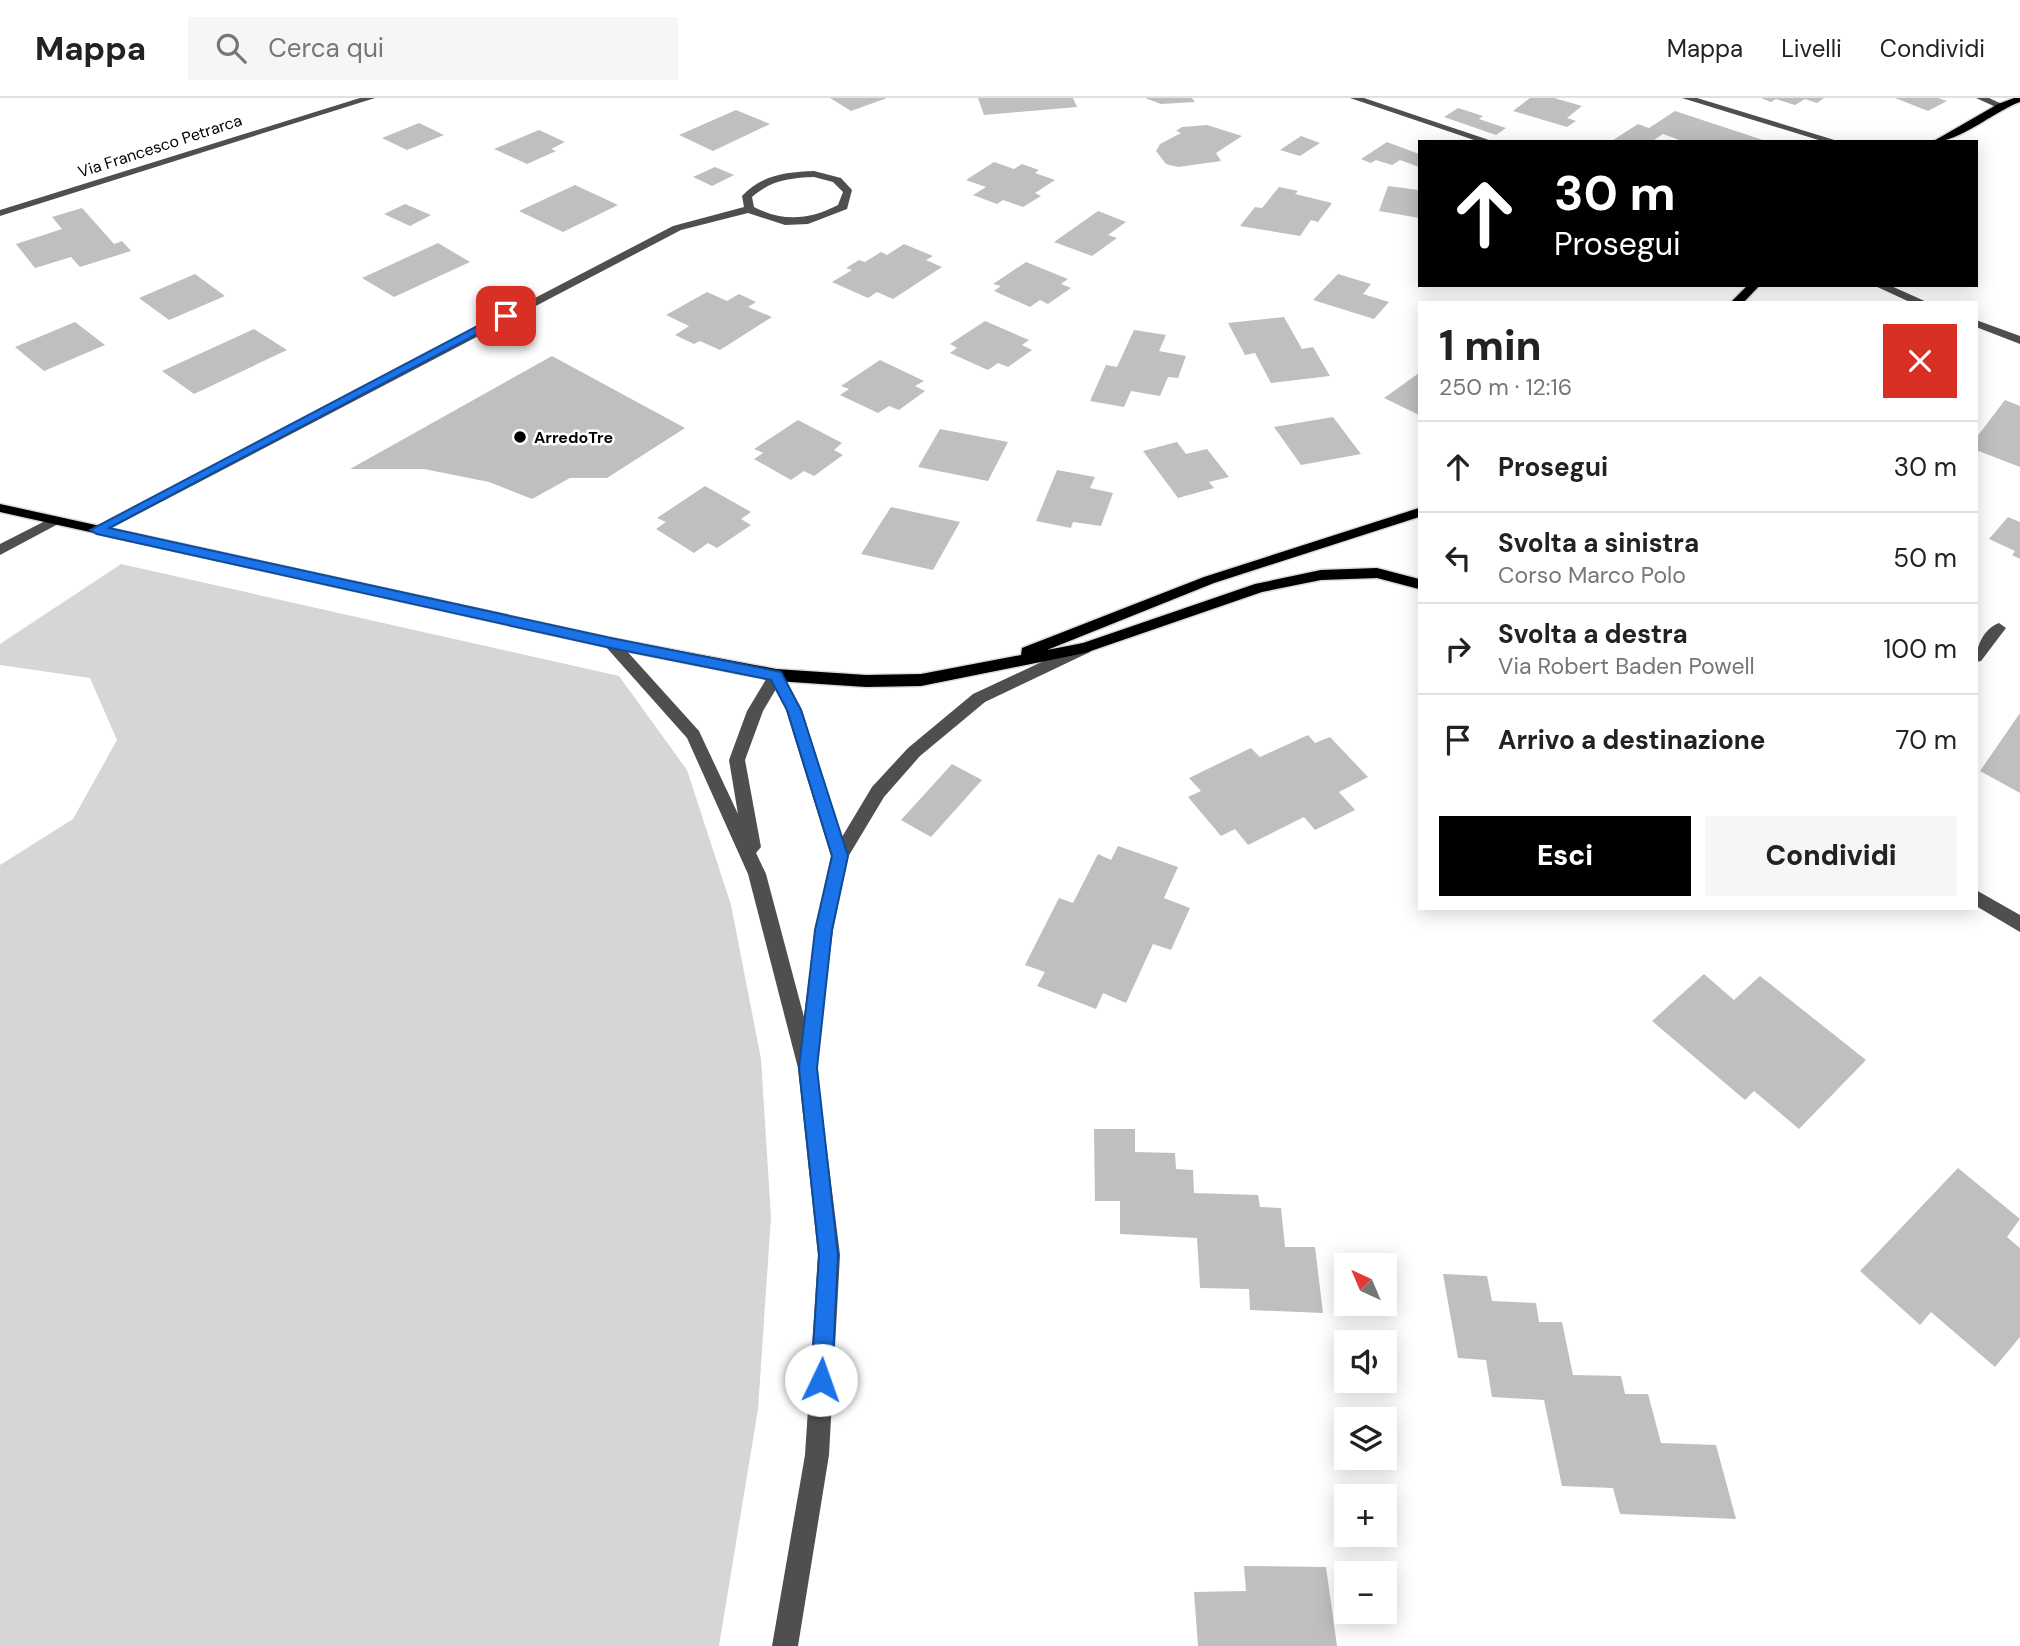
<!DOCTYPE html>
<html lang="it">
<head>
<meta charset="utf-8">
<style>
  body { margin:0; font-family:"DM Sans",sans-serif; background:#f6f6f6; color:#222; height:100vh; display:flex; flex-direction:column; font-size:26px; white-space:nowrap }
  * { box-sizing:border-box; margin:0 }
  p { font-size:23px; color:#767676 }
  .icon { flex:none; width:38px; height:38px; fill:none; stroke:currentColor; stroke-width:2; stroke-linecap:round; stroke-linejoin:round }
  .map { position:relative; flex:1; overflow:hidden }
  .drawer { position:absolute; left:1418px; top:203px; width:560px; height:609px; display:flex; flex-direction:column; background:#fff; border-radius:0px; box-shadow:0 4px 18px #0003 }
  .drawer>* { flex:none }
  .top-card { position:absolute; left:1418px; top:42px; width:560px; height:147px; border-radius:0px; box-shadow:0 4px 18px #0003; background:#000; color:#fff; overflow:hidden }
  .needle { width:46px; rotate:316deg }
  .tools { position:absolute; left:1334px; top:1155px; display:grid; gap:14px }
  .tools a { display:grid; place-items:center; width:63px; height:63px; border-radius:0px; background:#fff; box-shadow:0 4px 18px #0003; font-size:35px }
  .pin { position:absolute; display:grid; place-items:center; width:60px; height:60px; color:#fff; margin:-30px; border-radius:14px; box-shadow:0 4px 10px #0006 }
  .me { position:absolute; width:77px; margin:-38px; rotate:3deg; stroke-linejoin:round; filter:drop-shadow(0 0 5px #0008) }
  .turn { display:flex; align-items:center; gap:24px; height:147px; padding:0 21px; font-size:32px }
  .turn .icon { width:91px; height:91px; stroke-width:2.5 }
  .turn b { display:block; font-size:49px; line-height:60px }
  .round { display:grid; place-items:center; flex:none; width:74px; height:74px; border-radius:0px; background:#f6f6f6 }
  .headline { display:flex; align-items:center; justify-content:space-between; height:119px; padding:0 21px }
  h1 { font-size:42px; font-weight:800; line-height:52px }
  .action { display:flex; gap:14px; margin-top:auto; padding:14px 21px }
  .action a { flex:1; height:80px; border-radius:0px; background:#000; color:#fff; font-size:28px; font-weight:800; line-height:80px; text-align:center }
  .action a+a { background:#f6f6f6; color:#222 }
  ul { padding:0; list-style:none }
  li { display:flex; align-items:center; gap:21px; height:91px; padding:0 21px; border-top:2px solid #e0e0e0 }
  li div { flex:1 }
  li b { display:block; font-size:26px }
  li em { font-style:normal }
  header { display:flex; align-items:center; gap:42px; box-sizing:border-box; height:98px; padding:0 35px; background:#fff; border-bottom:2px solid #e0e0e0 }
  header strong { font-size:33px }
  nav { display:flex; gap:38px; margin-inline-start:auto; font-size:24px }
  .search { width:490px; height:63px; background:#f6f6f6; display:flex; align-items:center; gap:18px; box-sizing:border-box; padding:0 24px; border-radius:0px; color:#767676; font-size:26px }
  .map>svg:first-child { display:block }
  .green { fill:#d6d6d6 }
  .building { fill:#bfbfbf }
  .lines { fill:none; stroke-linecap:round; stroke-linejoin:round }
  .major-casing { stroke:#dbdbdb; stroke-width:3 }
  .minor { fill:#4f4f4f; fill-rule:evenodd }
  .major { fill:#000; fill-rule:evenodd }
  .route { fill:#1a73e8; stroke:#114b97; stroke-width:2 }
  .poi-dot { fill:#000; stroke:#fff; stroke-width:2.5 }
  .labels { text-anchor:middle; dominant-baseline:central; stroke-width:5; stroke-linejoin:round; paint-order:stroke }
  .far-street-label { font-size:16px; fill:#000; stroke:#fff }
  .far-poi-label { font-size:16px; font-weight:bold; fill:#000; stroke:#fff; text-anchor:start }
</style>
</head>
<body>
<header>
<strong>Mappa</strong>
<div class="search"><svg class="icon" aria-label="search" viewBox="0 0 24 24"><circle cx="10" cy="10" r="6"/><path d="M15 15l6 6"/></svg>Cerca qui</div>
<nav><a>Mappa</a><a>Livelli</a><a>Condividi</a></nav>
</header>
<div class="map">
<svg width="2020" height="1548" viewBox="0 0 2020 1548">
  <rect width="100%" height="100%" fill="#fff"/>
  <!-- green -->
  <path class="green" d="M121,466L619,578L687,672L731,807L761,961L771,1119L758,1311L719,1548H0V767L73,721L117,642L90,580L0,567V546Z"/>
  <!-- building -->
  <path class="building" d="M830,0H887L851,13Z
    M978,0H1073L1077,9L984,17Z
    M1145,0H1192L1195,4L1161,6Z
    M1530,0H1554L1582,8L1567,20L1576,23L1567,29L1513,13Z
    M1761,0H1824L1817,5L1805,1L1795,7L1776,1L1771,4Z
    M1895,0H1938L1947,3L1928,13Z
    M1458,10L1483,18L1479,21L1506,30L1496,37L1444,19Z
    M736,12L770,26L713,53L679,37Z
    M1675,13L1766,43V44H1685L1663,36L1651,44H1610L1638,26L1649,30Z
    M419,25L444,37L407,52L382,40Z
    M1207,27L1242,38L1216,55L1221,63L1178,69L1166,66L1156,53L1160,46L1181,35L1176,33L1182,29Z
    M539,32L565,44L551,51L556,53L527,66L494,51Z
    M1301,38L1320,45L1300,58L1280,52Z
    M1387,44L1419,56V69L1400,62L1392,67L1376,62L1371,65L1361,61Z
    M994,64L1014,71L1022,66L1039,72L1035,75L1055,82L1035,95L1041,98L1023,109L1003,102L997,106L973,97L986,89L966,82Z
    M715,69L734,77L712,88L693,79Z
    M575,87L618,107L563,134L519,113Z
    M1388,88L1419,92V120L1379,113Z
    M1279,89L1298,93L1295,96L1332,105L1318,124L1311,122L1300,138L1240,128L1255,109L1262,110Z
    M405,106L431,117L410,128L384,116Z
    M82,110L114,146L122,143L131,153L80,169L71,159L35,170L16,146L62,131L52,119Z
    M1098,113L1126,124L1108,137L1117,140L1092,158L1054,144Z
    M438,145L470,164L394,199L362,180Z
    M904,146L933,158L926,162L942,169L893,201L877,194L868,200L832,184L852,172L846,170L859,162L865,164L881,154L887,157Z
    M1026,164L1068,181L1061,186L1071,190L1048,206L1040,202L1030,209L994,193L1001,188L993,186Z
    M195,176L225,198L169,222L139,200Z
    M1338,176L1371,186L1363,196L1389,204L1374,221L1313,202Z
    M707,194L727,203L739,196L756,204L748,209L772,219L720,252L700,243L694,246L675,237L689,228L666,217Z
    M1284,219L1302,251L1313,249L1330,278L1271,285L1255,255L1245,257L1228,225Z
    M985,223L1029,242L1022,247L1032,252L1008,269L998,265L988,272L950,255L957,250L950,246Z
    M75,224L105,247L44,273L15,249Z
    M254,231L287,252L194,296L162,273Z
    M1134,232L1166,237L1159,253L1186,258L1178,280L1168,279L1160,298L1131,293L1124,309L1090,303L1106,267L1117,269Z
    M552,258L685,330L607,380H570L532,401L489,384L424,371H350Z
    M880,262L924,283L915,288L925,293L899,312L889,308L878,315L840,297L849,291L841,288Z
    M1419,275V317L1384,300Z
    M2005,302L2020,308V369L1976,352V340Z
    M1333,319L1361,356L1301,367L1274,329Z
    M798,322L842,345L834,352L843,357L814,378L804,373L791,382L754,361L763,355L754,351Z
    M940,331L1008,344L988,383L918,369Z
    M1177,344L1186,356L1207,351L1229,379L1209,384L1214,390L1178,400L1143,353Z
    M1057,372L1095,379L1090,390L1113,395L1101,428L1073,424L1071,430L1036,423Z
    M705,388L751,414L741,421L751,427L717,450L708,445L694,455L656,431L666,424L657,420Z
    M891,409L960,424L933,472L861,456Z
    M2008,419L2020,424V461L2012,457L2015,453L1989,441Z
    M2020,615V695L1980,673Z
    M1308,637L1315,645L1330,639L1368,679L1339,694L1355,712L1315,732L1304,719L1248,747L1235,731L1221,738L1188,699L1201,693L1189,680L1251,650L1260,659Z
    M952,666L982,682L931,739L901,722Z
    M1118,748L1178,769L1164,800L1190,810L1171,852L1153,846L1126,905L1103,895L1096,911L1037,888L1045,874L1025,867L1059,800L1073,805L1098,756L1111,762Z
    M1704,876L1734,902L1760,878L1866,962L1799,1031L1754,993L1745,1002L1652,923Z
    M1094,1031H1135V1054L1175,1055L1176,1071L1193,1072L1194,1095L1258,1097L1260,1109L1281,1110L1285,1149H1315L1323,1215L1250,1212L1249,1191L1200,1190L1197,1140L1120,1136V1103H1095Z
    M1958,1070L2020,1121L2007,1139L2020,1150V1239L1995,1269L1931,1214L1920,1227L1860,1173Z
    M1443,1176L1487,1178L1492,1203L1536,1205L1539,1224H1562L1573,1277L1621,1278L1625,1296H1648L1661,1345L1716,1347L1736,1421L1620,1416L1613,1390L1562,1388L1544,1302L1492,1299L1486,1262L1458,1260Z
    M1244,1468L1326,1469L1337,1548H1198L1194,1494L1246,1493Z"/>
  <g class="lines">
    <!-- major casing -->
    <g class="major-casing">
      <path id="major" d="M2014,0H2020V4C1993,14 1960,44 1932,44L1998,6Z
        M1748,187H1760L1743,205H1730Z
        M0,406L611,540L776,571L866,577L921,576L1021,557L1022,550L1204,479L1419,410V419L1214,485L1047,552L1083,545L1255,486L1321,472L1377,470L1419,481V491L1377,480L1321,482L1262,494L1085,555L921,588L866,589L776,583L611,550L0,414Z"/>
    </g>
    <!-- minor -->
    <path class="minor" d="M360,0H375L0,118V112Z
      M1350,0H1364L1495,44H1480Z
      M1682,0H1697L1841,44H1825Z
      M1976,0H1989L2006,8L1998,10Z
      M814,73L841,80L852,92L847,111L808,126L785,127L748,115L681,132L102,435L97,437L90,432L673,128L744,109L742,98C761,77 787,74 814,73ZM814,79L833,84L843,94L838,107C809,122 783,124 754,109L752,99C771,82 790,80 814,79Z
      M1873,187H1889L1929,205H1912Z
      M1976,222L2020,238V246L1976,229Z
      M55,418L62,422L60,425L0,457V446Z
      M1999,525L2006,530L1981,563L1976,564C1976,549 1983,531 1999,525Z
      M611,540L616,541L699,633L738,716L729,662L747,613L771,573H781L802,612L842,739L872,689L908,650L973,596L1080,546L1085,545L1093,550L1090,554L985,604L920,658L884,699L848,759L833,832L816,965L840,1157L829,1357L798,1548H772L805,1357L818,1157L798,970L748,776L687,640L606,549L603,545L606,541ZM776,591L786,612L831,758L815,832L804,919L766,776L756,755L761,749L745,662L763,613Z
      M1976,792L2020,817V834L1976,808Z"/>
    <!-- major -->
    <use href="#major" class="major"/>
  </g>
  <!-- route -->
  <path class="route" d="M502,215L511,218L109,430L611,540L781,574L801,612L848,758L832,832L817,970L838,1157L832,1282L829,1289L821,1292L814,1289L811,1282L819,1157L799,970L815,832L832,758L787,612L771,582L611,550L97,436L90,432Z"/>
  <!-- markers -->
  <circle class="poi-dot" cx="520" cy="339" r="7"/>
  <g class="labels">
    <!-- far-street labels -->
    <g class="far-street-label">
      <text transform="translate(160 48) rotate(-18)">Via Francesco Petrarca</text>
    </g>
    <!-- far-poi labels -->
    <g class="far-poi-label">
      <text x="534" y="339">ArredoTre</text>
    </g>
  </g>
</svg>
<div class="tools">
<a><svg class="needle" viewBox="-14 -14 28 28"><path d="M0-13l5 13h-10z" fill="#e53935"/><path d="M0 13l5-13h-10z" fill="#767676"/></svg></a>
<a><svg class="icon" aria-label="sound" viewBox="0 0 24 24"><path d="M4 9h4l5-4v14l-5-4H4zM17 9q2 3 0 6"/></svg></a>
<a><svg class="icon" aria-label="layers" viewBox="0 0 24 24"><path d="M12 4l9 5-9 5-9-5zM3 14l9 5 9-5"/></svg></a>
<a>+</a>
<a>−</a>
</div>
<div class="pin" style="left:506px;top:218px;background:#d93025"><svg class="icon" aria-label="arrive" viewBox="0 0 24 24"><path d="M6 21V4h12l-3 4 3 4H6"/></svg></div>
<svg class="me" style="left:821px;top:1282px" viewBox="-20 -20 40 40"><circle r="19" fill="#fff"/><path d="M0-13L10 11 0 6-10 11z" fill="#1a73e8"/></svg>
<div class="top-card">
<div class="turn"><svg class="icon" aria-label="ahead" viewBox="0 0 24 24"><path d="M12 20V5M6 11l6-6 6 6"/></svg><div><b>30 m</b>Prosegui</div></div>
</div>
<section class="drawer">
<div class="headline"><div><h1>1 min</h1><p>250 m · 12:16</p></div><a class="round" style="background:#d93025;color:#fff"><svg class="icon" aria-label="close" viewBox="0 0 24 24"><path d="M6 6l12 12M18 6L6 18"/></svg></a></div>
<ul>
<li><svg class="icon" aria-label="ahead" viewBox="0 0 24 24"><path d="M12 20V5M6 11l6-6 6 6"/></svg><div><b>Prosegui</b></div><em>30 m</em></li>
<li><svg class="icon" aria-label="left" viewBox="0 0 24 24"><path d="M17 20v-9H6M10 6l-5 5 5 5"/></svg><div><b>Svolta a sinistra</b><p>Corso Marco Polo</p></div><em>50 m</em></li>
<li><svg class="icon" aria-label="right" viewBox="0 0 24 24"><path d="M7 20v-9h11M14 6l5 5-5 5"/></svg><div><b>Svolta a destra</b><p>Via Robert Baden Powell</p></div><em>100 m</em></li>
<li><svg class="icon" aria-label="arrive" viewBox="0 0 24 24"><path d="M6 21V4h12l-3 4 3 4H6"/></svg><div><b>Arrivo a destinazione</b></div><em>70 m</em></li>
</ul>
<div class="action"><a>Esci</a><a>Condividi</a></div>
</section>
</div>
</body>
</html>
